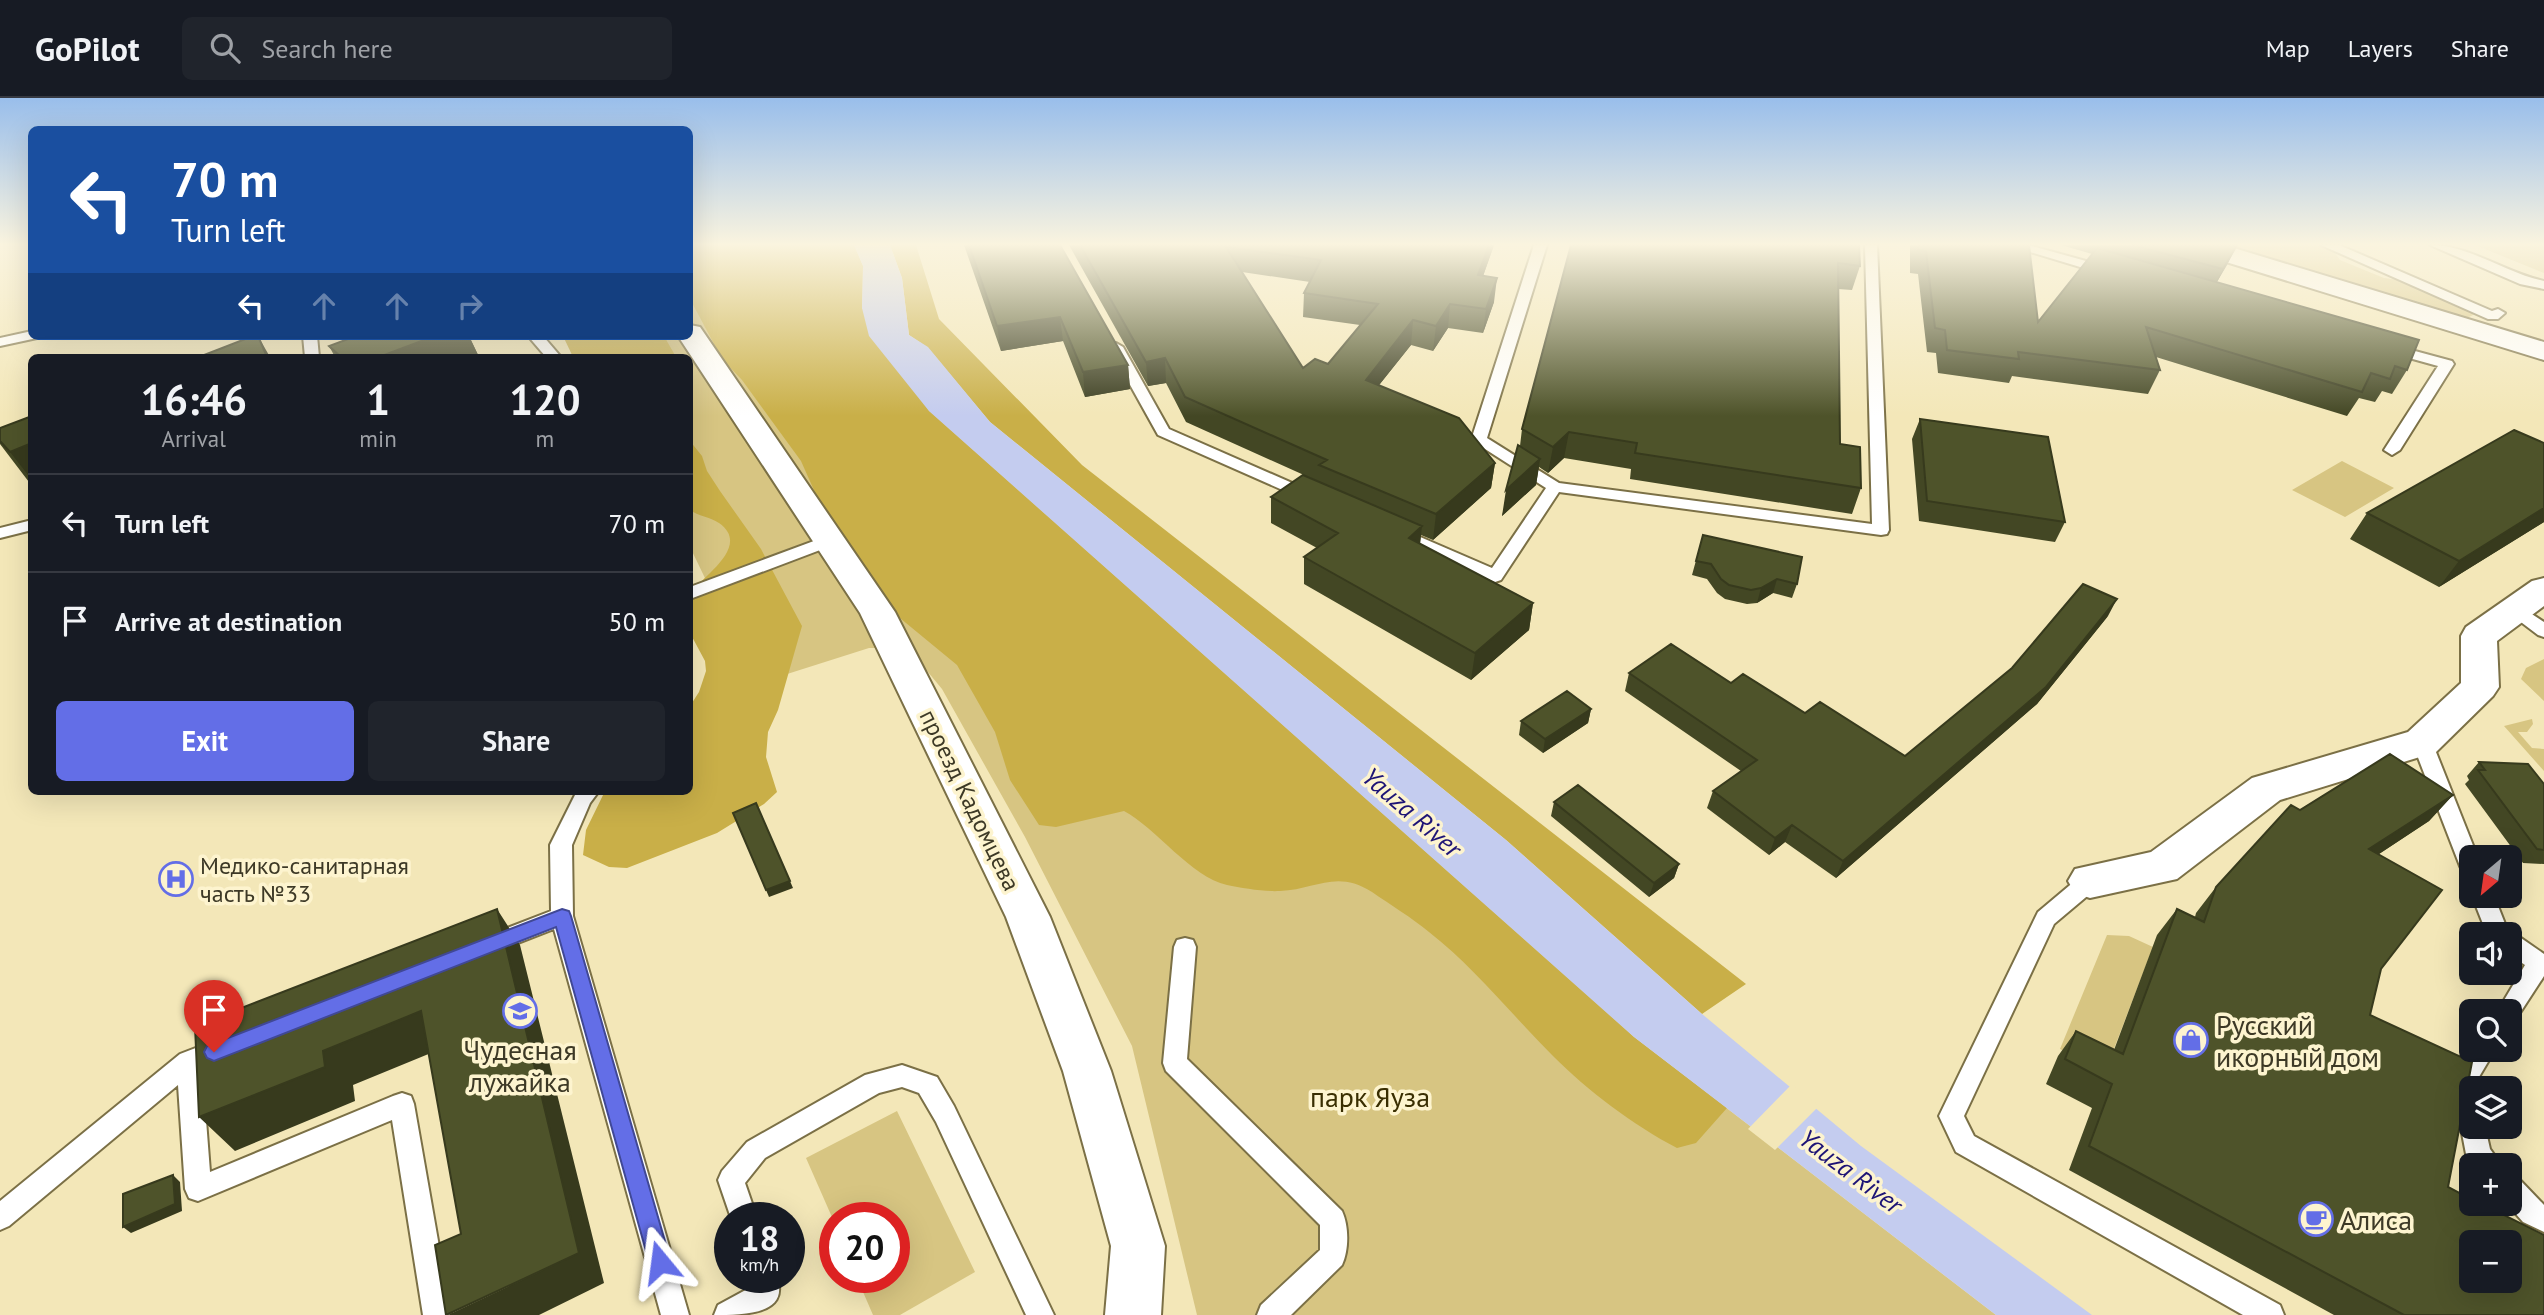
<!DOCTYPE html>
<html lang="en">
<head>
<meta charset="utf-8">
<style>
  body { margin:0; font-family:"PT Sans",sans-serif; background:#20242c; color:#f1f3f6; height:100vh; display:flex; flex-direction:column; font-size:26px; white-space:nowrap }
  * { box-sizing:border-box; margin:0 }
  p { font-size:23px; color:#9ea1a6 }
  .icon { flex:none; width:38px; height:38px; fill:none; stroke:currentColor; stroke-width:2; stroke-linecap:round; stroke-linejoin:round }
  .map { position:relative; flex:1; overflow:hidden }
  .sheet { position:absolute; left:28px; top:256px; width:665px; height:441px; display:flex; flex-direction:column; background:#171b24; border-radius:10px; box-shadow:0 7px 28px #0002 }
  .sheet>* { flex:none }
  .banner { position:absolute; left:28px; top:28px; width:665px; height:214px; border-radius:10px; box-shadow:0 7px 28px #0002; background:#1a4fa0; color:#fff; overflow:hidden }
  .needle { width:46px; rotate:209deg }
  .fabs { position:absolute; left:2459px; top:747px; display:grid; gap:14px }
  .fabs a { display:grid; place-items:center; width:63px; height:63px; border-radius:10px; background:#171b24; box-shadow:0 7px 28px #0002; font-size:35px }
  .speed { position:absolute; left:714px; top:1104px; display:flex; gap:14px; font-size:35px; font-weight:700; text-align:center }
  .speed>* { display:grid; place-content:center; width:91px; height:91px; border-radius:50%; background:#171b24; box-shadow:0 7px 28px #0002; line-height:1 }
  .speed small { font-size:18px; font-weight:400 }
  .speed .limit { border:10px solid #d22; background:#fff; color:#111 }
  .pin { position:absolute; display:grid; place-items:center; width:60px; height:60px; color:#fff; margin:-72px -30px; border-radius:50% 50% 50% 0; rotate:-45deg; box-shadow:0 0 7px #0007 }
  .pin .icon { rotate:45deg }
  .me { position:absolute; width:77px; margin:-38px; rotate:344deg; stroke-linejoin:round; filter:drop-shadow(0 0 5px #0008) }
  .turn { display:flex; align-items:center; gap:24px; height:147px; padding:0 28px; font-size:32px }
  .turn .icon { width:91px; height:91px; stroke-width:2.5 }
  .turn b { display:block; font-size:49px; line-height:60px }
  .lanes { display:flex; align-items:center; height:66px; padding:0 28px; background:#0003; justify-content:center; gap:35px; direction:ltr }
  .lanes .off { opacity:.35 }
  .eta { display:flex; justify-content:space-evenly; align-items:center; height:119px; text-align:center }
  .eta b { font-size:42px; font-weight:600; line-height:49px }
  .button { display:flex; gap:14px; margin-top:auto; padding:14px 28px }
  .button a { flex:1; height:80px; border-radius:10px; background:#636ee7; color:#fff; font-size:28px; font-weight:600; line-height:80px; text-align:center }
  .button a+a { background:#20242c; color:#f1f3f6 }
  ul { padding:0; list-style:none }
  li { display:flex; align-items:center; gap:21px; height:98px; padding:0 28px; border-top:2px solid #363941 }
  li div { flex:1 }
  li b { display:block; font-size:26px }
  li em { font-style:normal }
  header { display:flex; align-items:center; gap:42px; box-sizing:border-box; height:98px; padding:0 35px; background:#171b24; border-bottom:2px solid #363941 }
  header strong { font-size:33px }
  nav { display:flex; gap:38px; margin-inline-start:auto; font-size:24px }
  .search { width:490px; height:63px; background:#20242c; display:flex; align-items:center; gap:18px; box-sizing:border-box; padding:0 24px; border-radius:10px; color:#9ea1a6; font-size:26px }
  .map>svg:first-child { display:block }
  .green { fill:#d7c582 }
  .forest { fill:#c9af48 }
  .water { fill:#c4ccef }
  .pier { fill:#f3e7b8 }
  .lines { fill:none; stroke-linecap:round; stroke-linejoin:round }
  .lane-casing { stroke:#7b7046; stroke-width:4 }
  .street-casing { stroke:#7b7046; stroke-width:4 }
  .lane { fill:#fff; fill-rule:evenodd }
  .street { fill:#fff; fill-rule:evenodd }
  .wall { fill:#434724; fill-rule:evenodd }
  .shaded-wall { fill:#373a1d }
  .building { fill:#4e532a; stroke:#373a1d; stroke-width:2; fill-rule:evenodd }
  .route { fill:#636ee7; stroke:#404896; stroke-width:2 }
  .labels { text-anchor:middle; dominant-baseline:central; stroke-width:7; stroke-linejoin:round; paint-order:stroke }
  .street-label { font-size:24px; fill:#3d3926; stroke:#fdf4cf }
  .poi-label { font-size:24px; fill:#3d3926; stroke:#fdf4cf; text-anchor:start }
  .water-label { font-size:26px; font-style:italic; fill:#1e1476; stroke:#fdf4cf }
  .near-poi-label { font-size:28px; fill:#3d3926; stroke:#fdf4cf; text-anchor:start }
  .near-park-label { font-size:28px; fill:#392e01; stroke:#fdf4cf }
</style>
</head>
<body>
<header>
<strong>GoPilot</strong>
<div class="search"><svg class="icon" aria-label="search" viewBox="0 0 24 24"><circle cx="10" cy="10" r="6"/><path d="M15 15l6 6"/></svg>Search here</div>
<nav><a>Map</a><a>Layers</a><a>Share</a></nav>
</header>
<div class="map">
<svg width="2544" height="1217" viewBox="0 0 2544 1217">
  <rect width="100%" height="100%" fill="#f3e7b8"/>
  <!-- green -->
  <path class="green" d="M690,147H854L863,168L862,210L1634,939L1996,1217H1197L1132,948L1025,739L942,591L908,550H869L756,586L690,449V259H596L586,238H690Z
    M2220,147H2317L2335,155L2340,162L2384,180L2400,182L2477,215L2461,223Z
    M2475,147H2544V175Z
    M2342,363L2394,390L2345,419L2292,392Z
    M2544,561V603L2521,581L2526,570Z
    M2532,621L2533,626L2527,634H2518L2532,650L2544,651V673L2504,628Z
    M2107,837L2129,838L2153,849L2105,974L2060,951Z
    M897,1013L975,1174L900,1217H873L857,1180H894V1120H835V1126L806,1060Z"/>
  <!-- forest -->
  <path class="forest" d="M690,147H854L863,168L862,210L929,313L1634,939L1727,1010L1696,1045L1677,1050C1633,1027 1588,993 1553,958C1512,917 1475,870 1429,834C1412,820 1391,807 1372,794C1336,771 1315,792 1280,793C1264,794 1242,790 1227,787C1191,779 1156,730 1124,713L1056,729L1039,727L1010,682L995,634L957,567L889,511L821,408L801,363L742,282L722,261L690,201Z
    M890,147H916L939,221L1082,367L1746,886L1702,916L1506,742L990,324L928,250L909,237L902,180Z
    M563,238H664L676,259H573Z
    M690,343L702,358L707,373L720,393L761,451L802,528L778,612L768,634L766,659L777,694L764,706L717,735L627,770L609,769L583,757L586,732L605,693H690V608L699,594L706,573L705,563L690,535V495C702,479 752,448 719,425C710,419 698,418 690,412Z"/>
  <!-- water -->
  <path class="water" d="M854,147H890L902,180L909,237L928,249L990,324L1506,742L1702,916L1861,1048L2092,1217H1996L1634,939L929,313L869,238L862,210L863,168Z"/>
  <!-- pier -->
  <path class="pier" d="M1792,986L1819,1008L1775,1052L1748,1031Z"/>
  <g class="lines">
    <!-- lane casing -->
    <g class="lane-casing">
      <path id="lane" d="M1534,147H1547L1487,340L1559,385L1872,426L1865,147H1877L1889,432L1887,436L1881,437L1559,394L1501,482L1495,484L1392,440L1390,436L1392,432H1404L1492,470L1546,390L1471,342Z
        M2007,147H2028L2115,171L2117,174L2110,178Z
        M2321,147H2339L2492,213L2498,211L2505,215L2498,221H2488Z
        M2430,147C2470,147 2505,175 2544,183V191L2520,186Z
        M32,233V238H38L37,240L0,248V240Z
        M303,238H317L319,259H305Z
        M528,238H543L561,259H546Z
        M1116,245L1123,249L1169,331L1315,395L1317,398L1315,401H1303L1158,337L1109,249Z
        M2389,246L2452,263L2454,266L2400,352L2392,357L2384,352L2438,268L2384,253L2382,250Z
        M32,422V432L0,440V430Z
        M830,437L836,438L838,442L836,446L690,501V489Z
        M2515,505L2544,524V539L2538,537L2509,515L2506,511Z
        M2422,637L2429,639L2432,644L2478,760H2471V776L2463,774L2460,768L2412,644L2415,639Z
        M577,693H599L590,705L572,747L573,818L689,1217H661L554,831L492,855L484,853L481,846L484,839L551,813L550,747Z
        M2090,774L2098,777L2101,783L2098,789L2054,826L1964,1018L1974,1038L2280,1207L2284,1217H2243L1956,1054L1939,1018L2038,814L2082,777Z
        M2472,798H2494L2509,836L2518,838L2544,856V878L2516,921L2510,924V914H2497L2525,867L2510,857V836H2487Z
        M1185,840L1193,842L1196,849L1187,961L1342,1113C1349,1128 1349,1152 1342,1167L1291,1217H1257L1261,1207L1320,1152V1127L1166,973L1163,965L1174,849L1177,842Z
        M219,941L227,945L231,952L227,959L202,970L210,1074L393,998L402,995L411,998L414,1006L451,1217H423L392,1022L198,1103L189,1100L185,1091L178,987L9,1128L0,1132V1103L180,956Z
        M2471,950L2495,952L2476,984L2478,990H2471V1029H2485L2490,1051L2502,1068H2473L2466,1056L2452,983Z
        M902,967L937,979L954,1008L1054,1217H1026L936,1024L919,995L902,989L879,995L765,1060L745,1085L757,1120H731L718,1082L722,1073L747,1044L865,977Z
        M2510,1078L2519,1081L2544,1107V1134L2523,1124L2507,1106H2510Z
        M750,1180H777C790,1217 742,1217 714,1217L718,1207L753,1188Z"/>
    </g>
    <!-- street casing -->
    <g class="street-casing">
      <path id="street" d="M2183,147H2224L2544,244V262L2187,152Z
        M690,227L700,229L895,514L1050,819L1111,973L1165,1148L1161,1217H1105L1111,1148L1063,973L1006,819L860,515L678,238H690Z
        M2544,480V508L2497,543L2499,589L2493,598L2436,654L2280,702L2177,781L2090,800L2075,795L2068,783L2075,771L2151,754L2252,680L2408,634L2461,585V538L2466,529L2532,483Z"/>
    </g>
    <!-- lane -->
    <use href="#lane" class="lane"/>
    <!-- street -->
    <use href="#street" class="street"/>
  </g>
  <!-- wall -->
  <path class="wall" d="M964,147H1060L1128,267L1130,291L1085,299L1063,243L1001,253Z
    M1069,147H1494L1483,178L1494,204L1483,235L1448,230L1433,253L1411,247L1379,287L1495,365L1491,390L1433,442L1421,437L1420,446L1533,505L1529,532L1471,582L1304,486V459L1317,450L1271,425V399L1315,382L1186,324L1166,285L1148,288ZM1242,174L1310,184L1304,195L1303,219L1360,227L1328,266L1303,270Z
    M1859,147L1860,168L1852,192L1838,191L1840,346L1861,390L1852,416L1630,381L1631,371L1564,360L1548,375L1539,369L1536,387L1502,418L1520,348L1522,331Z
    M1910,147H2029L2038,224L2092,156L2061,147H2237L2217,184L2407,272L2392,296L2382,293L2375,304L2359,300L2347,318L2156,259L2160,272L2148,296L2012,278L2009,285L1938,275L1936,255L1927,254L1918,176L1910,175Z
    M356,238H469L479,259H335L329,248Z
    M32,318V388L0,346V330Z
    M1920,321L2065,424L2055,444L1919,423L1912,341Z
    M2367,415L2544,424L2439,489L2350,441Z
    M1703,437L1797,486L1792,500L1773,495L1757,505L1747,506L1725,501L1717,495L1707,481L1692,477Z
    M2108,518L2037,606L1836,780L1785,744L1769,757L1707,710L1713,693L1741,673L1625,593L1629,575L1731,585L1905,658Z
    M1591,611L1588,625L1543,655L1519,637L1521,623Z
    M2479,664L2544,686V766L2523,765L2465,686L2469,682L2467,678Z
    M2453,697L2429,723L2379,756L2381,871L2370,917L2448,1089L2544,1217H2334L2069,1072L2092,1010L2046,986L2058,958L2076,933L2114,952L2157,837L2177,811L2195,819L2196,815L2216,789L2300,712Z
    M1554,704L1679,766L1674,780L1649,799L1551,718Z"/>
  <!-- shaded-wall -->
  <path class="shaded-wall" d="M1489,147H1494L1475,201L1478,177Z
    M2237,147L2227,167L2211,194L2223,171Z
    M1497,180L1494,204L1483,235L1486,211Z
    M1450,206L1448,230L1433,253L1436,228Z
    M1060,219L1063,243L1001,253L997,228Z
    M1413,222L1411,247L1364,306L1366,282Z
    M258,238L270,259H267Z
    M435,238H469L479,259H379Z
    M1165,260L1166,285L1148,288L1146,264Z
    M1128,267L1130,291L1085,299L1083,274Z
    M1569,334L1564,360L1548,375L1553,349Z
    M32,345V382L10,354Z
    M1540,361L1536,387L1502,418L1506,392Z
    M1495,365L1491,390L1433,442L1436,416Z
    M2544,410V424L2439,489L2459,463Z
    M1422,428L1419,454L1409,440Z
    M1777,481L1773,495L1757,505L1761,490Z
    M2117,501L2108,518L2037,606L1836,780L1843,763Z
    M1533,505L1529,532L1471,582L1475,555Z
    M1591,611L1588,625L1543,655L1545,641Z
    M2453,697L2429,723L2347,777L2369,751Z
    M1792,727L1785,744L1769,757L1775,740Z
    M1679,766L1674,780L1649,799L1654,785Z
    M790,783L793,790L769,799L766,792Z
    M497,811L520,847L604,1185L539,1217H448L579,1155Z
    M421,913L448,948L353,987L355,1003L235,1053L199,1019L323,953Z
    M173,1077L180,1084L182,1113L131,1135L123,1129Z"/>
  <!-- building -->
  <path class="building" d="M969,147H1060L1128,267L1083,274L1060,219L997,228Z
    M1080,147H1489L1478,177L1497,180L1486,211L1450,206L1436,228L1413,222L1366,282L1459,320L1495,365L1436,416L1319,367L1327,362L1185,299L1165,260L1146,264ZM1226,149L1321,162L1304,195L1378,206L1328,266L1315,261L1303,270Z
    M1571,147H1859L1860,168L1838,165L1840,346L1860,349L1861,390L1635,355L1637,345L1569,334L1553,349L1522,331Z
    M1918,147H2029L2038,224L2097,150L2419,242L2407,272L2395,268L2390,281L2371,275L2362,294L2146,229L2160,272L2018,254L2019,261L1947,252L1945,232L1935,230L1926,153L1918,152Z
    M2132,147H2237L2223,171Z
    M253,238H258L267,259H199Z
    M356,238H435L379,259H341L329,248Z
    M32,318V345L10,354L0,343V330Z
    M1920,321L2048,339L2065,424L1927,403Z
    M2514,332L2544,345V410L2459,463L2367,415Z
    M1518,347L1540,361L1506,392Z
    M1303,377L1422,428L1409,440L1533,505L1475,555L1304,459L1338,435L1271,399Z
    M1703,437L1802,459L1797,486L1777,481L1761,490L1751,492L1729,487L1721,481L1711,466L1696,463Z
    M2083,486L2117,501L2046,589L1843,763L1792,727L1775,740L1713,693L1757,662L1629,575L1671,546L1731,585L1743,576L1805,615L1820,604L1905,658L2012,570Z
    M1567,593L1591,611L1545,641L1521,623Z
    M2390,656L2453,697L2369,751L2442,792L2381,871L2370,917L2472,964L2448,1089L2471,1101V1106H2482L2544,1137V1217H2404L2089,1048L2112,986L2065,961L2076,933L2123,956L2177,811L2204,824L2216,789L2291,707L2300,712ZM2471,1144H2510V1183H2471Z
    M2479,664L2528,666L2544,686V752L2537,751L2478,672H2485Z
    M1578,687L1679,766L1654,785L1554,704Z
    M756,705L790,783L766,792L733,715Z
    M497,811L579,1155L446,1217L435,1147L461,1136L421,913L323,953L325,969L199,1019L195,928Z
    M173,1077L175,1106L123,1129V1096Z"/>
  <!-- sky -->
  <linearGradient id="sky" x2="0" y2="1"><stop stop-color="#99beeb"/><stop offset="0.46" stop-color="#faf4df"/><stop offset="1" stop-color="#faf4df" stop-opacity="0"/></linearGradient>
  <rect width="2544" height="318" fill="url(#sky)"/>
  <!-- route -->
  <path class="route" d="M562,811L569,813L571,818L671,1164L668,1171L660,1175L652,1171L649,1164L556,829L214,963L207,960L204,954L207,948Z"/>
  <!-- icons -->
  <defs>
    <g id="hospital-ring" transform="scale(1.75)"><circle r="9.5" fill="#fdf4cf" stroke="#636ee7" stroke-width="1.5"/><path d="M-5-5h3v3.5h4V-5h3V5h-3V1.5h-4V5h-3Z" fill="#636ee7"/></g>
    <g id="school-ring" transform="scale(1.75)"><circle r="9.5" fill="#fdf4cf" stroke="#636ee7" stroke-width="1.5"/><path d="M0-5L7-2L0 1L-7-2ZM-4 1L0 2.5L4 1V4Q0 6-4 4Z" fill="#636ee7"/></g>
    <g id="shop-ring" transform="scale(1.75)"><circle r="9.5" fill="#fdf4cf" stroke="#636ee7" stroke-width="1.5"/><path d="M-5-2.5h2.3a2.7 3.5 0 0 1 5.4 0H5L5.5 6h-11ZM-1.5-2.5h3a1.5 2.3 0 0 0-3 0Z" fill="#636ee7"/></g>
    <g id="cafe-ring" transform="scale(1.75)"><circle r="9.5" fill="#fdf4cf" stroke="#636ee7" stroke-width="1.5"/><path d="M-5.5-4.5H6V0H3Q3 3.5 0 3.5H-2.5Q-5.5 3.5-5.5 0ZM3-3.2v2h1.7v-2ZM-6 4.5H4V6H-6Z" fill="#636ee7"/></g>
  </defs>
  <g fill-rule="evenodd">
    <use href="#hospital-ring" x="176" y="781"/>
    <use href="#school-ring" x="520" y="913"/>
    <use href="#shop-ring" x="2191" y="942"/>
    <use href="#cafe-ring" x="2316" y="1121"/>
  </g>
  <g class="labels">
    <!-- street labels -->
    <g class="street-label">
      <text transform="translate(970 702) rotate(64)">проезд Кадомцева</text>
    </g>
    <!-- poi labels -->
    <g class="poi-label">
      <text x="200" y="767">Медико-санитарная<tspan x="200" dy="28">часть №33</tspan></text>
    </g>
    <!-- water labels -->
    <g class="water-label">
      <text transform="translate(1412 714) rotate(41)">Yauza River</text>
      <text transform="translate(1851 1073) rotate(37)">Yauza River</text>
    </g>
    <!-- near-poi labels -->
    <g class="near-poi-label">
      <text x="2216" y="926">Русский<tspan x="2216" dy="32">икорный дом</tspan></text>
      <text x="520" y="951" text-anchor="middle">Чудесная<tspan x="520" dy="32">лужайка</tspan></text>
      <text x="2340" y="1121">Алиса</text>
    </g>
    <!-- near-park labels -->
    <g class="near-park-label">
      <text x="1370" y="998">парк Яуза</text>
    </g>
  </g>
</svg>
<div class="fabs">
<a><svg class="needle" viewBox="-14 -14 28 28"><path d="M0-13l5 13h-10z" fill="#e53935"/><path d="M0 13l5-13h-10z" fill="#9ea1a6"/></svg></a>
<a><svg class="icon" aria-label="sound" viewBox="0 0 24 24"><path d="M4 9h4l5-4v14l-5-4H4zM17 9q2 3 0 6"/></svg></a>
<a><svg class="icon" aria-label="search" viewBox="0 0 24 24"><circle cx="10" cy="10" r="6"/><path d="M15 15l6 6"/></svg></a>
<a><svg class="icon" aria-label="layers" viewBox="0 0 24 24"><path d="M12 4l9 5-9 5-9-5zM3 14l9 5 9-5"/></svg></a>
<a>+</a>
<a>−</a>
</div>
<div class="speed"><div>18<small>km/h</small></div><div class="limit">20</div></div>
<div class="pin" style="left:214px;top:954px;background:#d93025"><svg class="icon" aria-label="arrive" viewBox="0 0 24 24"><path d="M6 21V4h12l-3 4 3 4H6"/></svg></div>
<svg class="me" style="left:660px;top:1164px" viewBox="-20 -20 40 40"><path d="M0-17L14 15 0 8-14 15z" fill="#636ee7" stroke="#fff" stroke-width="4"/></svg>
<div class="banner">
<div class="turn"><svg class="icon" aria-label="left" viewBox="0 0 24 24"><path d="M17 20v-9H6M10 6l-5 5 5 5"/></svg><div><b>70 m</b>Turn left</div></div>
<div class="lanes"><svg class="icon" aria-label="left" viewBox="0 0 24 24"><path d="M17 20v-9H6M10 6l-5 5 5 5"/></svg><svg class="icon off" aria-label="ahead" viewBox="0 0 24 24"><path d="M12 20V5M6 11l6-6 6 6"/></svg><svg class="icon off" aria-label="ahead" viewBox="0 0 24 24"><path d="M12 20V5M6 11l6-6 6 6"/></svg><svg class="icon off" aria-label="right" viewBox="0 0 24 24"><path d="M7 20v-9h11M14 6l5 5-5 5"/></svg></div>
</div>
<section class="sheet">
<div class="eta">
<div><b>16:46</b><p>Arrival</p></div>
<div><b>1</b><p>min</p></div>
<div><b>120</b><p>m</p></div>
</div>
<ul>
<li><svg class="icon" aria-label="left" viewBox="0 0 24 24"><path d="M17 20v-9H6M10 6l-5 5 5 5"/></svg><div><b>Turn left</b></div><em>70 m</em></li>
<li><svg class="icon" aria-label="arrive" viewBox="0 0 24 24"><path d="M6 21V4h12l-3 4 3 4H6"/></svg><div><b>Arrive at destination</b></div><em>50 m</em></li>
</ul>
<div class="button"><a>Exit</a><a>Share</a></div>
</section>
</div>
</body>
</html>
